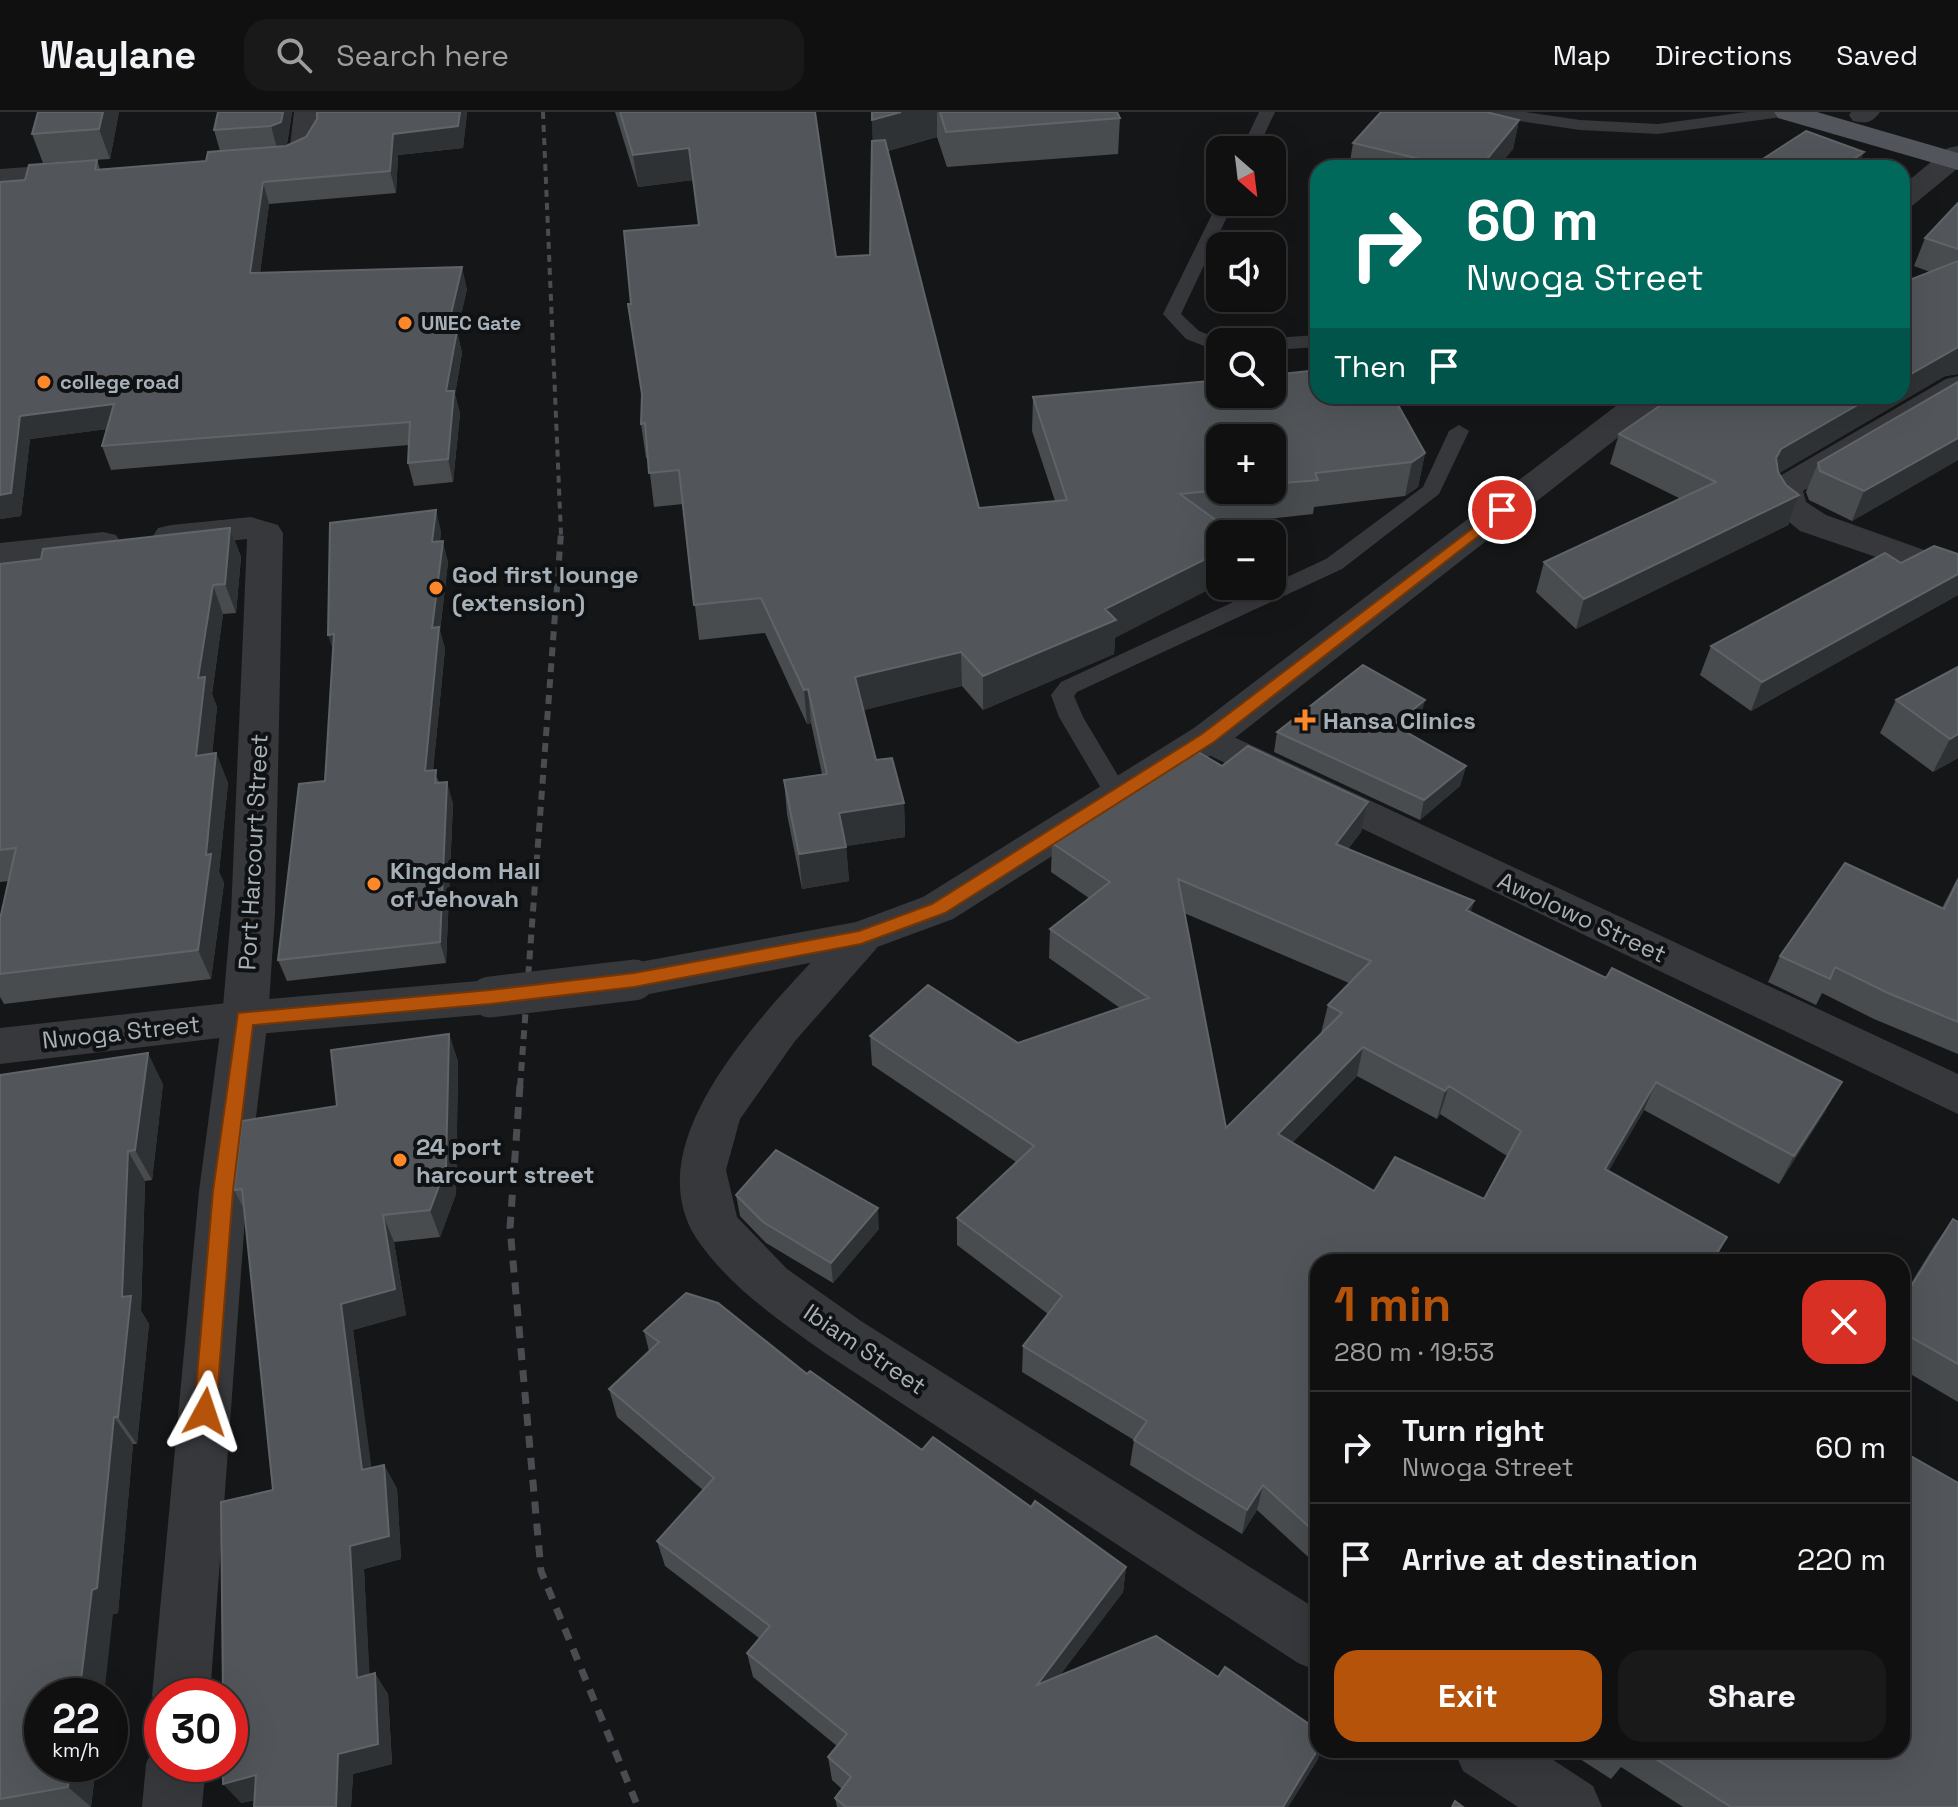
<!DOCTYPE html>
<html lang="en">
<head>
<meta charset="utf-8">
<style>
  body { margin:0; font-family:"Space Grotesk",sans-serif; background:#19191a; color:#f1f3f6; height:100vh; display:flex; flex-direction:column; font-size:30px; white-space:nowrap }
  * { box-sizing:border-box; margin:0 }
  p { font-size:26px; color:#9c9d9f }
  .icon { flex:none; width:44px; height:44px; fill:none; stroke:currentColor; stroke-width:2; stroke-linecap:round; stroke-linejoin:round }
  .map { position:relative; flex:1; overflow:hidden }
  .drawer { position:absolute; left:1310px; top:1142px; width:600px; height:504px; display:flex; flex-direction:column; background:#101011; border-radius:24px; box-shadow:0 8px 32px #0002,0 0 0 2px #303031 }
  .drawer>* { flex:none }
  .guide { position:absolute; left:1310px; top:48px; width:600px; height:244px; border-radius:24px; box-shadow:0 8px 32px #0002,0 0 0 2px #303031; background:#00695c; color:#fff; overflow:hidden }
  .needle { width:52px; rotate:152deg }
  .tools { position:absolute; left:1206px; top:24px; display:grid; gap:16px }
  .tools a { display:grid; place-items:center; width:80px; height:80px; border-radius:16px; background:#101011; box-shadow:0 8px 32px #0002,0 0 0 2px #303031; font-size:40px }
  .speed { position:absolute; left:24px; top:1566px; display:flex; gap:16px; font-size:40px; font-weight:700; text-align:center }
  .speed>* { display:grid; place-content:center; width:104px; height:104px; border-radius:50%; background:#101011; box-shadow:0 8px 32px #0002,0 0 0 2px #303031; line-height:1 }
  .speed small { font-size:20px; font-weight:400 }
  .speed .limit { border:12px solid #d22; background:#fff; color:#111 }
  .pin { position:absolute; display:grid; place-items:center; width:68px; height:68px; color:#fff; margin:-34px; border:4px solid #fff; border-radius:50%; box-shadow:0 2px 8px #0007 }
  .me { position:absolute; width:88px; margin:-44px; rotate:5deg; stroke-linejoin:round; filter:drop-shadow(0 0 6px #0008) }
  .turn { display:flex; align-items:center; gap:28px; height:168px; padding:0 24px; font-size:36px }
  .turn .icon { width:104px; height:104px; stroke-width:2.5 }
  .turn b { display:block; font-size:56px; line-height:68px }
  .then { display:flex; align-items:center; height:76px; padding:0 24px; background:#0003; gap:16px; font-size:30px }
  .round { display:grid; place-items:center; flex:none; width:84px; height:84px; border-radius:24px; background:#19191a }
  .overview { display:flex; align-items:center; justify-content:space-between; height:136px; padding:0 24px }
  h1 { font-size:48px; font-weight:700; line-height:60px; color:#b45309 }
  .cta { display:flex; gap:16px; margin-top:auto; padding:16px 24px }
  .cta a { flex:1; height:92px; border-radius:24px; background:#b45309; color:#fff; font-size:32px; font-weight:700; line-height:92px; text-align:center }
  .cta a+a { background:#19191a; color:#f1f3f6 }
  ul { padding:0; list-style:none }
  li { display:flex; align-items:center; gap:24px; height:112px; padding:0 24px; border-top:2px solid #303031 }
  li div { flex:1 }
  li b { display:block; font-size:30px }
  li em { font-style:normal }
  header { display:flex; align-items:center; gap:48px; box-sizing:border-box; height:112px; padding:0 40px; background:#101011; border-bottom:2px solid #303031 }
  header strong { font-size:38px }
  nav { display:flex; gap:44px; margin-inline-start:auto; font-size:28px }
  .search { width:560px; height:72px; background:#19191a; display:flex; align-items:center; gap:20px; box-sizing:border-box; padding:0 28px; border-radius:24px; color:#9c9d9f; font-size:30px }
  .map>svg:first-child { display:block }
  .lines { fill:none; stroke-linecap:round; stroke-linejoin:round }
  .service { fill:#36383c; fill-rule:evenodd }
  .minor { fill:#36383c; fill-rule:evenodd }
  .tertiary { fill:#36383c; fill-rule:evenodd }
  .primary { fill:#52565c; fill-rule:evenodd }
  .rail-far2 { stroke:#494d52; stroke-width:4; stroke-dasharray:7 6; stroke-linecap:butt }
  .rail-far1 { stroke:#494d52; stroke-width:6; stroke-dasharray:9 7; stroke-linecap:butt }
  .rail { stroke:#494d52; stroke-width:7; stroke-dasharray:12 10; stroke-linecap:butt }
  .tertiary-bridge { stroke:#36383c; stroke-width:41 }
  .wall { fill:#484c4f; fill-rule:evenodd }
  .shaded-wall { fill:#2f3234 }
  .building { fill:#52565a; stroke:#5f6469; stroke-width:2; fill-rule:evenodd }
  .route { fill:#b45309; stroke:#753606; stroke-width:2 }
  .poi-dot { fill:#fc8829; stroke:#101112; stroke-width:3 }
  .labels { text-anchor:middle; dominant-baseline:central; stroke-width:8; stroke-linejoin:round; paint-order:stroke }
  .far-poi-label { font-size:20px; font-weight:bold; fill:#a6b0b8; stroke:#101112; text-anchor:start }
  .poi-label { font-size:24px; font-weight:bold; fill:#a6b0b8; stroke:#101112; text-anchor:start }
  .street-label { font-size:24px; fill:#a6b0b8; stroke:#101112 }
</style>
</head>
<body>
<header>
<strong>Waylane</strong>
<div class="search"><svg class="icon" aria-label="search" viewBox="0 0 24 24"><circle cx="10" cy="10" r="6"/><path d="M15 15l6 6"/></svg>Search here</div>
<nav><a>Map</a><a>Directions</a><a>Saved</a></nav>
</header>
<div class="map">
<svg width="1958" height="1695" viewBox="0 0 1958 1695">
  <rect width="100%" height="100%" fill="#151617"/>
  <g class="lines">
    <!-- service -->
    <path class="service" d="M1259,0H1275L1257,38H1241Z
      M1485,0H1525L1580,8L1658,12L1747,0H1790L1782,5L1658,22L1580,18L1493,5Z
      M1220,86V90H1234L1181,202L1199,219L1227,230H1220V240L1186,227L1163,202Z
      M1318,223V235L1272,238V230H1264L1272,226Z
      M1459,313L1469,319L1439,382L1342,457L1077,580L1074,584L1083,605L1129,682L1126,688L1117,690L1108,688L1059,605L1051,583L1061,570L1326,447L1423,375L1449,319Z"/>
    <!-- minor -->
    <path class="minor" d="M294,0H322C320,12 321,29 317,40C310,56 262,59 248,55L244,49L248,43L290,34Z
      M1851,0H1880C1872,11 1866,12 1853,9L1849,3Z
      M86,51L96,54L100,60L96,66L0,75V57Z
      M1958,264V288L1803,379L1806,390L1826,403L1958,450V473L1800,419L1777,400L1770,388L1768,375L1773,368L1946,267Z
      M251,405L278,413L283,421L275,802L268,906L247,1079L210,1584H162V1605L152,1584L199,1079L222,906L231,802L247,427L171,435L158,432L153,424L158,416L171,413Z
      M103,420L116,423L121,431L116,439L0,453V431Z
      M1208,613L1958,962V1002L1194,636L1188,626L1194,616Z
      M861,809L876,813L883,825L876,837L795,929L740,1007L726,1058L737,1105L787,1157L861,1209L1318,1498V1559L1298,1551L825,1241C780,1209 734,1178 701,1133C623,1029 781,885 846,813Z
      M162,1628V1652H206L202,1695H142L146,1652L155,1631Z
      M1454,1638H1538L1593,1674L1602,1695H1518L1463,1659Z"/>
    <!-- tertiary -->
    <path class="tertiary" d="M1958,34V56L1912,94L1902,97V74L1948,36Z
      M1629,284H1666L1662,291L1222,636L953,807L861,841L634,885L618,880L612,868L618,856L634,851L856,810L923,785L1194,616Z
      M490,868L506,873L512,885L506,897L490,902L245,923L0,952V916L245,889Z"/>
    <!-- primary -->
    <path class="primary" d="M1774,0H1817L1958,41V58L1778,6Z"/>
    <!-- rail-far2 -->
    <path class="rail-far2" d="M543,0L561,423"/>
    <!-- rail-far1 -->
    <path class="rail-far1" d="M520,975L561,421"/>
    <!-- rail -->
    <path class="rail" d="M520,973L510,1116L541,1459L638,1695"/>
    <!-- tertiary-bridge -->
    <path class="tertiary-bridge" d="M490,885L634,868"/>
  </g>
  <!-- wall -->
  <path class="wall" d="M119,0L110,47L43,51L32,22Z
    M292,0L287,32L280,35L286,34L306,25L317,7V0H467L463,36L398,43L396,81L269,92L260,161L467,177L457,220L462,241L455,282L460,302L453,370L414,374L408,351L409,333L111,358L102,334L107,317L30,327L21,404L0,407V70L25,68L97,48L100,57L206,49L220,39L214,18Z
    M615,0H815L836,145L870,143L873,29L872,0H1117L1120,6L1118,42L947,55L937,25L888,39L979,396L1055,389L1032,319L1033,285L1425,341L1418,375L1405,384L1314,395L1313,402L1221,412L1115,526L1114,542L983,598L962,574L863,598L876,648L904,691L905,725L846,734L849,769L802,777L787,702L784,668L822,662L811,611L807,612L765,521L699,528L683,392L654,395L648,346H646L641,312L642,282L631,192L699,113L693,68L638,75ZM1272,326V378H1220Z
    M1519,8L1513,37L1497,56H1349L1353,31Z
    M1958,91V262L1945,264L1779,361L1786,373L1799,383L1788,413L1576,517L1536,480L1544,450L1681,387L1610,352L1619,322L1930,160L1914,154L1925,126Z
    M1958,270V348L1852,409L1809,388L1806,380L1818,351Z
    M230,416L241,445L236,501L223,502L212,582L217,595L212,642L216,641L228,671L219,760L224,771L211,867L4,892L0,885V807L9,769L0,770V452L41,447Z
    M441,419L440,429L448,450L440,519L445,537L433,658L439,670L453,691L446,851L287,869L278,848Z
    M1958,441V483L1751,599L1700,563L1711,534L1901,451Z
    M1958,555V646L1933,660L1880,621L1896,588Z
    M1420,608L1406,620L1466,654L1460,674L1420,708L1274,640L1277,620Z
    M1222,654L1368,690L1361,720L1348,737L1471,800L1826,998L1779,1072L1644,998L1609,1058L1727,1125L1714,1150H1318V1454L1257,1398L1242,1422L1130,1353L1134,1328L1022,1260L1023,1234L1048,1202L957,1133V1106L1016,1050L872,953L870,924L1018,931L1120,896L1049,846L1050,817L1089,786L1051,760L1052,731ZM1184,801L1349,871L1328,893L1321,921L1226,1016ZM1357,964L1437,1007L1440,1002L1507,1044L1484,1087L1374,1079L1292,1031Z
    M1958,765V942L1874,907L1822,881L1816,893L1768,870L1780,844L1942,796Z
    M449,922L458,950L456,1082L440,1125L394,1130L406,1203L353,1218L371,1356L384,1353L397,1377L401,1447L364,1457L369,1562L388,1582L392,1652L353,1662L351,1695H254L255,1688L241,1691L273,1378L244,1097L234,1078L337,994Z
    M0,963L163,972L152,1068L145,1069L141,1199L149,1212L137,1332H133L118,1501L113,1502L42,1652H96L91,1695H0Z
    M736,1083L879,1117L833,1171L766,1131L740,1104Z
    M1953,1107L1958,1110V1290L1902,1257V1186L1934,1134Z
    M644,1219L807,1262L922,1338L1031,1395L1126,1455L1123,1480L1060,1563L1318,1647L1288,1695H837L835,1686L842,1677L832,1668L828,1645L837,1634L753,1565L747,1541L759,1526L665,1454L657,1429L703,1378L617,1305L609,1277L649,1239Z
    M1566,1638H1902L1958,1695H1683L1621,1655L1611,1667Z"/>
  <!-- shaded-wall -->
  <path class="shaded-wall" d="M103,0H119L110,47L99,17Z
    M283,0H292L287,32L277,36L271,14Z
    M460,0H467L463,36L398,43L396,81L390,59L393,22Z
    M901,0H937V25L873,43L872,8Z
    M1519,8L1513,37L1497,56H1482L1483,52Z
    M689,36L693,68L638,75L633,43Z
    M1864,40L1858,56H1840Z
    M263,70L269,92L257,183L250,161Z
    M462,155L467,177L457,220L462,241L455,282L460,302L453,370L448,347L446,279L447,219Z
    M1958,235V262L1945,264L1771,366L1776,346L1781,337L1873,284H1902V267Z
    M114,292L123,315L30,327L21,404L0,407V383L20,304Z
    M1958,326V348L1852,409L1864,379Z
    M1425,341L1418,375L1405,384L1412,350Z
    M1799,383L1788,413L1576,517L1584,487Z
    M436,398L441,419L438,451L432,430Z
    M230,416L241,445L236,501L225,472Z
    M443,429L448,450L440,519L445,537L431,680L425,659L432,516Z
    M1220,440V472L1115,526L1114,542L983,598V564L1105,497Z
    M1958,462V483L1751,599L1762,570Z
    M213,473L223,502L212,582L217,595L209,673L196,644L198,566Z
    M334,522L335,544L328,523Z
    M961,540L962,574L857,600L855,565Z
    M808,577L811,611L807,612L804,578Z
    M1425,588L1420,608L1389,633L1394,613Z
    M1958,622V646L1933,660L1950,627Z
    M216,641L228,671L219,760L224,771L211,867L198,838L206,743Z
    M1466,654L1460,674L1420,708L1424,688Z
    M447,670L453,691L446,851L440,830Z
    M1368,690L1361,720L1330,761L1336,732Z
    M904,691L905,725L841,735L839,701Z
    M846,735L849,769L802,777L799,742Z
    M1474,789L1466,818V798Z
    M449,922L458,950L456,1082L440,1125L430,1098Z
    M1363,935L1357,964L1273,1050L1278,1022Z
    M148,941L163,972L152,1068L135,1038Z
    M1656,970L1644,998L1594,1084L1605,1057Z
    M1842,970L1826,998L1779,1072L1794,1044Z
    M1449,974L1440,1002L1437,1007L1445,979Z
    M128,1039L145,1069L141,1199L149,1212L137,1332L118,1305Z
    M878,1096L879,1117L833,1171L831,1151Z
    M383,1103L394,1130L406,1203L353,1218L375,1382L362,1358L341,1192Z
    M114,1305L133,1332L118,1501L113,1502L104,1584H79Z
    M384,1353L397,1377L401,1447L364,1457L371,1587L357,1566L350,1434Z
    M1263,1373L1257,1398L1242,1422L1247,1398Z
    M1126,1455L1123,1480L1035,1596L1037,1573Z
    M375,1561L388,1582L392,1652L353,1662L351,1695H336L338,1642Z
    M1318,1638H1321L1318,1647L1288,1695H1283Z
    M71,1652H96L91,1695L68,1675Z
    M256,1663L273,1683L241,1691L223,1672Z"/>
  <!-- building -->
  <path class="building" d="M38,0H103L99,17L32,22Z
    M218,0H283L281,10L271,14L214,18Z
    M317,0H460L458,14L393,22L390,59L263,70L250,161L462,155L447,219H457L446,279H454L448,347L408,351L410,310L102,334L114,292L20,304L11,381L0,383V70L25,68L29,53L97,48L95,58L206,49L208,40L286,34L306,25L317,7Z
    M620,0H815L836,145L870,143L872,29L885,28L979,396L1067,388L1033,285L1220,268V282H1272V263L1318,258V284H1393L1425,341L1412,350L1315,361L1318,368L1272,372V326H1220V378L1180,382L1235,422H1220V440L1105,497L1116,508L983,564L961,540L855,565L876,648L892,646L904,691L839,701L846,735L799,742L784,668L827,662L808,577L804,578L761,486L694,493L679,358L649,361L645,311L641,312L642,282L628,192H631L624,119L699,113L689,36L633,43Z
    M872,0H901L872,8Z
    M940,0H1117L1120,6L946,20Z
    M1381,0H1486L1519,8L1483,52L1466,48L1460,56H1457L1353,31Z
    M1806,19L1864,40L1840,56H1749Z
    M1958,91V137L1925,126Z
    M1958,149V235L1902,267V171Z
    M1958,270V326L1864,379L1820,359L1818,351Z
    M1674,284H1873L1781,337L1776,346L1778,360L1786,373L1799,383L1584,487L1544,450L1716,370L1619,322Z
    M436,398L432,430L443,429L432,516L439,515L425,659L436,658L435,671L447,670L440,830L278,848L299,672L325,669L334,522L328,523L330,411Z
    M230,416L225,472L213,473L198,566L205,565L196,644L216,641L206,743L211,742L198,838L0,862V807L16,736L0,738V452L41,447L43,437Z
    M1934,434L1958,442V462L1762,570L1711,534L1885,441L1901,451Z
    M1363,553L1425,588L1394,613L1466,654L1424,688L1277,620Z
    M1958,555V622L1950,627L1896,588Z
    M1188,634L1222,654L1248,634L1368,690L1336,732L1474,789L1466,798L1606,866L1612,856L1842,970L1794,1044L1656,970L1605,1057L1727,1125L1712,1148L1715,1150H1318V1423L1263,1373L1247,1398L1134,1328L1147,1309L1023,1234L1062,1184L957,1106L1034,1034L870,924L928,873L1018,931L1149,886L1050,817L1110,770L1052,731L1136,666ZM1178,767L1371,849L1328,893L1342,901L1226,1016ZM1363,935L1445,979L1449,974L1521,1019L1484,1087L1395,1045L1374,1079L1278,1022Z
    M1845,751L1944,797L1958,768V910L1888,881L1835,855L1830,867L1780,844Z
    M449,922L446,1055L430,1098L383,1103L395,1177L341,1192L362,1358L384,1353L389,1424L350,1434L357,1566L375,1561L378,1632L338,1642L336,1695H254L256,1663L223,1672V1652H230V1584H223L221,1390L273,1378L242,1077L234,1078L242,1009L337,994L331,938Z
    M148,941L135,1038L128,1039L122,1185L131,1184L118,1305H114L97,1476L92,1478L79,1584H42V1652H71L68,1675L0,1687V963Z
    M776,1038L878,1096L831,1151L763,1110L736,1083Z
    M1953,1107L1958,1110V1252L1902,1220V1189Z
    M686,1181L718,1191L807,1262L810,1259L922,1338L933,1325L1031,1395L1035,1389L1126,1455L1037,1573L1156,1524L1218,1565L1225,1555L1318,1618V1637L1283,1695H846L835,1686L851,1665L828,1645L847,1622L747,1541L770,1514L657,1429L714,1366L609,1277L659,1230L644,1219Z
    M1902,1339L1958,1371V1695H1731L1642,1638H1902Z
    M1612,1638H1631L1626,1647Z
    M1455,1689L1463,1695H1452Z"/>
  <!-- route -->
  <path class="route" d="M1502,394L1508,395V401L1214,630L945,801L861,832L634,875L490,892L253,913L233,1079L216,1300L213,1307L205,1310L197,1307L194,1300L213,1079L238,901L490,878L634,861L859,819L932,792L1202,622Z"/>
  <!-- markers -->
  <g class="poi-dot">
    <circle cx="405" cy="211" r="8"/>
    <circle cx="44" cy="270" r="8"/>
    <circle cx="436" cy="476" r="8"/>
    <path d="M1301 596h8v8h8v8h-8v8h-8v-8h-8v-8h8z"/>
    <circle cx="374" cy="772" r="8"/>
    <circle cx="400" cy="1048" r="8"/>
  </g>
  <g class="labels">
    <!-- far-poi labels -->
    <g class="far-poi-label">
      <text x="421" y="211">UNEC Gate</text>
      <text x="60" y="270">college road</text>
    </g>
    <!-- poi labels -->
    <g class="poi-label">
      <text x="452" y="462">God first lounge<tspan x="452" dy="28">(extension)</tspan></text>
      <text x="1323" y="608">Hansa Clinics</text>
      <text x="390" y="758">Kingdom Hall<tspan x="390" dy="28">of Jehovah</tspan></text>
      <text x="416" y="1034">24 port<tspan x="416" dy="28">harcourt street</tspan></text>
    </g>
    <!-- street labels -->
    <g class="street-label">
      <text transform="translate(253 740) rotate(-87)">Port Harcourt Street</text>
      <text transform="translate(1582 805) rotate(25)">Awolowo Street</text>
      <text transform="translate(121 920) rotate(-6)">Nwoga Street</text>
      <text transform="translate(865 1237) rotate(34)">Ibiam Street</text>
    </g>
  </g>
</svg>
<div class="tools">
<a><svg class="needle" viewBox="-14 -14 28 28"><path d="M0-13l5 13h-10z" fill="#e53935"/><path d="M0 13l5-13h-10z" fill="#9c9d9f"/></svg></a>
<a><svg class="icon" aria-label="sound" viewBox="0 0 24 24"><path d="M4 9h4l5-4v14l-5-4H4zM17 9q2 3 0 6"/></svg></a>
<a><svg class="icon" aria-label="search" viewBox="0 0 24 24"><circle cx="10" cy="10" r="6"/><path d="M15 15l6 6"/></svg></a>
<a>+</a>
<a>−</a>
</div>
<div class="speed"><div>22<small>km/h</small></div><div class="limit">30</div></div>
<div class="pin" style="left:1502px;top:398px;background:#d93025"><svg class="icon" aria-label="arrive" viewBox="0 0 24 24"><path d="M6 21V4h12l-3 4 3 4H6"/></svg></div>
<svg class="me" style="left:205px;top:1300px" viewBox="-20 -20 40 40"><path d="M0-17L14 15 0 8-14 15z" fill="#b45309" stroke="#fff" stroke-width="4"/></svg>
<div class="guide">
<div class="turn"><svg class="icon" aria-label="right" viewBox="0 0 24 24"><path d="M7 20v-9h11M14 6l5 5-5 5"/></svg><div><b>60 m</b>Nwoga Street</div></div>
<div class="then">Then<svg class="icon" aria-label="arrive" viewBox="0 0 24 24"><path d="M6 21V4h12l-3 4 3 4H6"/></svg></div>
</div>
<section class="drawer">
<div class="overview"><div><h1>1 min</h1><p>280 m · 19:53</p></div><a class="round" style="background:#d93025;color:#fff"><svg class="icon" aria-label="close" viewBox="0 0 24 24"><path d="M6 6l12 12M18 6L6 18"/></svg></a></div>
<ul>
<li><svg class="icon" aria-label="right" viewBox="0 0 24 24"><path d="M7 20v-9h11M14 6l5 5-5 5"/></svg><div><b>Turn right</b><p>Nwoga Street</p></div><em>60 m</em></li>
<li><svg class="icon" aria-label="arrive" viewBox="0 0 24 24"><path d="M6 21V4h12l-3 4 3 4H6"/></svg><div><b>Arrive at destination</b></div><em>220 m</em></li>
</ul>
<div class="cta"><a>Exit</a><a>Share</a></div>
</section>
</div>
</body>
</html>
